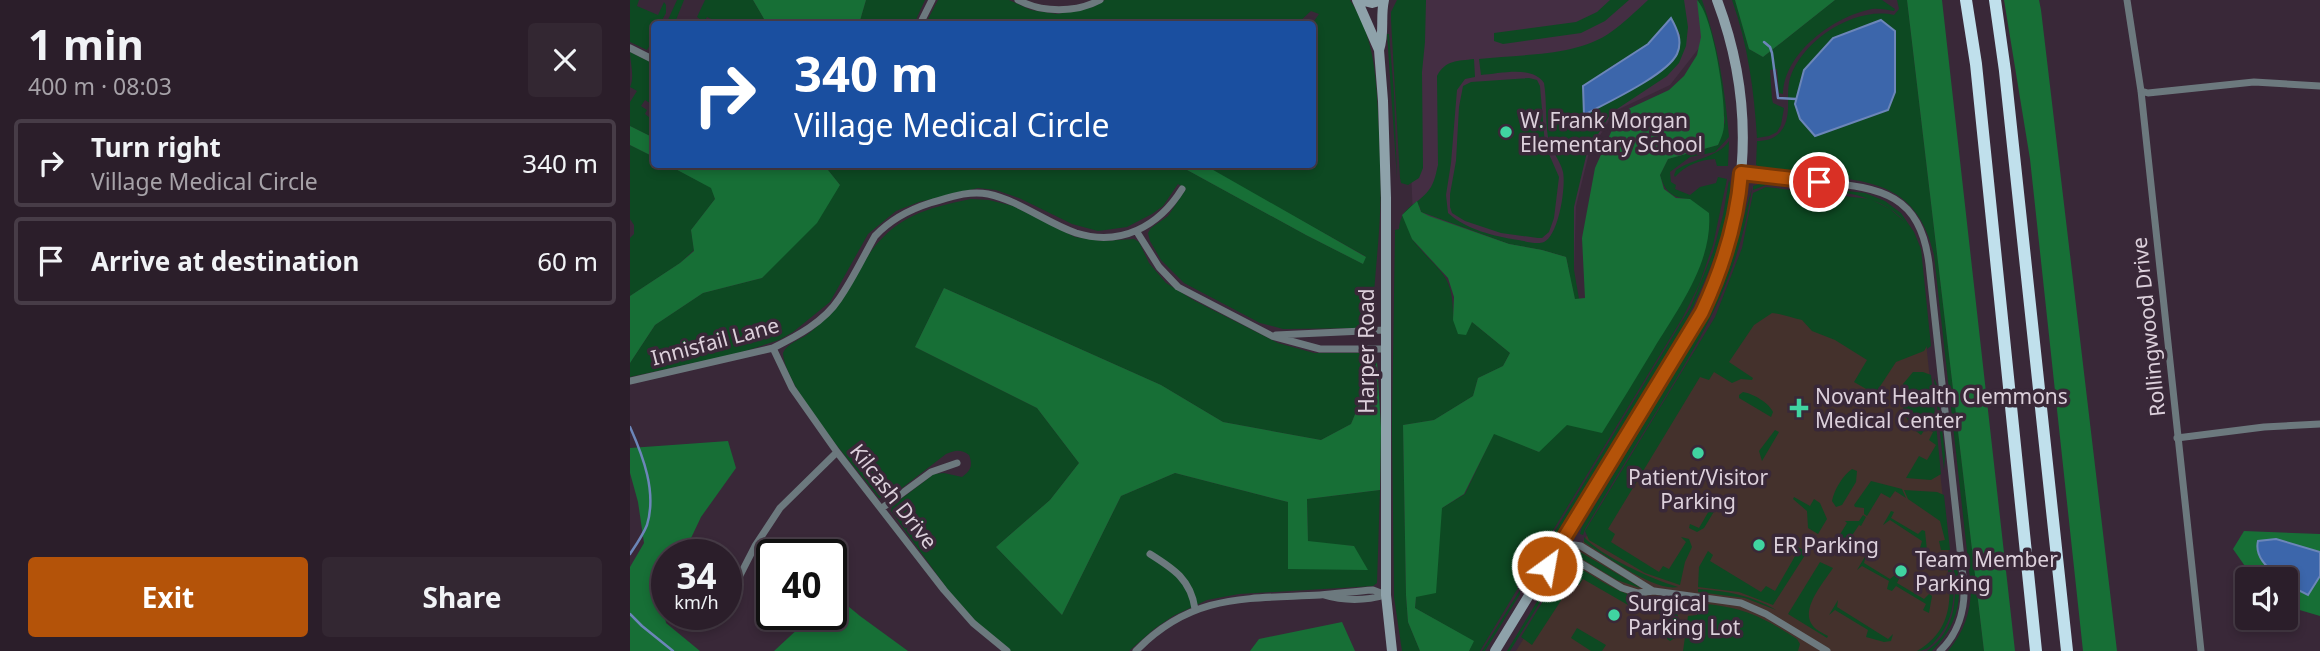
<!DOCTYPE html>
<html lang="en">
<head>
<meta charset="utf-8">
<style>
  body { margin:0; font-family:"Noto Sans",sans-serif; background:#332732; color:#f1f3f6; height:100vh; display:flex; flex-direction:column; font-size:26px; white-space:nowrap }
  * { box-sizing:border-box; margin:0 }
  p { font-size:23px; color:#a6a2a8 }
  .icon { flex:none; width:38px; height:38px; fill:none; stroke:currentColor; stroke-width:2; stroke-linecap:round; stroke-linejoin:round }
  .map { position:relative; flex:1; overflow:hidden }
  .details { display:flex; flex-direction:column; background:#2b1e2a; width:630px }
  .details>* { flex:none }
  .banner { position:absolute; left:21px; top:21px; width:665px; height:147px; border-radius:7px; box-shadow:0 4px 10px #0003,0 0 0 2px #473c47; background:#1a4fa0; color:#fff; overflow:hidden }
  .controls { position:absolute; left:1605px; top:567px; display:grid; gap:14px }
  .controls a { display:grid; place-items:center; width:63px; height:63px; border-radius:7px; background:#2b1e2a; box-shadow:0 4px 10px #0003,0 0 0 2px #473c47; font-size:35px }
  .speed { position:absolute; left:21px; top:539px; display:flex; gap:14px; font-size:35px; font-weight:700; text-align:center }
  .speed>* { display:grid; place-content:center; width:91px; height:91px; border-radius:50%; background:#2b1e2a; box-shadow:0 4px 10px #0003,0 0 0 2px #473c47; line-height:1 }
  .speed small { font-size:18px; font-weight:400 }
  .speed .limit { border:4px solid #111; border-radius:10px; background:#fff; color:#111 }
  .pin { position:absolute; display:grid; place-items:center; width:60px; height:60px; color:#fff; margin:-30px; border:4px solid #fff; border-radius:50%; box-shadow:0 2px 7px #0007 }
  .me { position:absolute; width:77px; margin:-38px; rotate:32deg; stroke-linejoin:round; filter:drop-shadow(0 0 5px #0008) }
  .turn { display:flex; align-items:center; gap:24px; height:147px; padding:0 28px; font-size:32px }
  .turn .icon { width:91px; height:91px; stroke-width:2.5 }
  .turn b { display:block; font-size:49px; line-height:60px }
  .round { display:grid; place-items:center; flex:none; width:74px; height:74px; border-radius:7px; background:#332732 }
  .headline { display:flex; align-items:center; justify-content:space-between; height:119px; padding:0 28px }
  h1 { font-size:42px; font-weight:700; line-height:52px }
  .primary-button { display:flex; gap:14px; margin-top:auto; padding:14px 28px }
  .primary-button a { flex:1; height:80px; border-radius:7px; background:#b45309; color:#fff; font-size:28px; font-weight:700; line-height:80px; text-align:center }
  .primary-button a+a { background:#332732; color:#f1f3f6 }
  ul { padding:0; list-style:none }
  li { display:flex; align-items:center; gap:21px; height:88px; margin:0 14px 10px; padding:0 14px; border:4px solid #473c47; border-radius:7px }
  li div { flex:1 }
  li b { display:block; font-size:26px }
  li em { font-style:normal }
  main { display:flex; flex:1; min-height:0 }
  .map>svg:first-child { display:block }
  .built { fill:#442e43 }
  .medical { fill:#44312c }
  .green { fill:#0d4922; fill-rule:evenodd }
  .forest { fill:#176f36 }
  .water { fill:#3c66ab; stroke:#6c86b9; stroke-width:2 }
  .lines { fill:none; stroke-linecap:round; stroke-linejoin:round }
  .stream { stroke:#6c86b9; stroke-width:2.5 }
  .street { stroke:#6c797e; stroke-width:7 }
  .secondary { stroke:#8ea2aa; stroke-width:10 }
  .highway { stroke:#c0e0ec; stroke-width:12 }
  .route-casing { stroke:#753606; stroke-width:18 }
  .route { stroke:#b45309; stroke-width:12 }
  .poi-dot { fill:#40d4a1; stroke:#392838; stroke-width:2.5 }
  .labels { text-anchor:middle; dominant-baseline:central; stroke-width:7; stroke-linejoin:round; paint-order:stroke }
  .poi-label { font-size:21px; fill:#dcd0db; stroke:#392838; text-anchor:start }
  .street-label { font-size:21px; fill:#dcd0db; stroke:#392838 }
</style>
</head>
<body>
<main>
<section class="details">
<div class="headline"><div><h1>1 min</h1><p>400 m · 08:03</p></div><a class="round"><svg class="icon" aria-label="close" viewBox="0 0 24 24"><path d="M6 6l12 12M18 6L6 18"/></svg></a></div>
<ul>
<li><svg class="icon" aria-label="right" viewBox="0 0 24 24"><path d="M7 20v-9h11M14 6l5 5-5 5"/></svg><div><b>Turn right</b><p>Village Medical Circle</p></div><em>340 m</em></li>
<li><svg class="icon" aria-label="arrive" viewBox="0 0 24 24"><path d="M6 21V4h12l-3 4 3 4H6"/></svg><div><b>Arrive at destination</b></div><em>60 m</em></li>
</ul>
<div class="primary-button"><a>Exit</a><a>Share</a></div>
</section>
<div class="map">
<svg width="1690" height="651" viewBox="0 0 1690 651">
  <rect width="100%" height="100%" fill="#392838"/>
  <!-- built -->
  <path class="built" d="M780,0H1067L1076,39L1040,85L985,111L959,153L946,206L944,270L783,216L774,15Z"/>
  <!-- medical -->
  <path class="medical" d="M1108,276L1296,343L1323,591L1315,627L1290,651H886L1091,317Z"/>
  <!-- green -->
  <path class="green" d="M0,0H9L7,6L28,15L34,2L36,5V13L30,24H24V38L17,50L0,42Z
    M47,0H54L46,20L50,23L49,24H36Z
    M75,0H123L137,24H87L88,22L77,17L74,22L67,17Z
    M236,0H295L284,24H229Z
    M308,0H379L401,10L427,14L463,7L475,0H720C743,34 746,73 748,113C750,152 752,192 749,231C747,262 743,292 743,322L733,328L653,329L642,326L630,323L554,283L531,260L520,241L518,233L521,228L538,216L556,189L548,184L533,206L522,214L497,227L468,231L442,224L389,198L366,190L348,188L289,202L266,211L238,234L200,302L163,332L149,340L109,353L0,377V363L25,325L73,293L132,278L210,185L194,165H548L676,235L733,264L735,256L572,165L682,164V24L689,14L681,11L667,24H299L298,19Z
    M767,0H796L795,42L792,72L793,168L789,178L778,185L771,183L770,178L761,20V12Z
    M980,0H999L975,21L951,33L873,44L864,41V33L946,22L967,12Z
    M1018,0H1054L1058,27L1056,46L1049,63L1037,76L981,113L957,152L944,207V270L949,299L945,300L936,257L912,250L879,244L791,212L789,205L782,239C809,274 824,271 823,320L842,322L880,353L873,366L848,378L843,396L804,420L773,425L776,595L778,622L790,651H772L764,597L762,425L765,230L769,229C771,204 789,206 801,187C805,180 806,173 808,165L807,76C815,60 828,61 844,59L845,77L835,79L827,90L821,163L816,195L818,213C837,230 864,236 888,240C895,241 907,245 914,242C929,235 936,186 933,172C930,159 920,150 918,137C915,119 917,101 914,83C902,65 870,74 851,75L849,59C890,54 947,57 981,32C994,23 1006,11 1018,0ZM1041,18L1050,35L1048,53L976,70L1018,44Z
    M1068,0H1072C1088,45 1095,89 1099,137L1085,152L1060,157L1040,172L1041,182L1046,185L1045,189L1060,195L1070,187L1086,183L1088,177L1097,179L1083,245L1069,285L1053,317L894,578L892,577L886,585L888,588L850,651H839L843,641L785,608L786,597L812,508L835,494L864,433L909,452L1060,199C1042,198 1035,192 1030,175L1038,159L1088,145L1095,122L1088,63L1081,34Z
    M1102,0H1105L1119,49L1133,57L1205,0H1252L1265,9L1264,11C1257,10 1249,8 1242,9C1205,16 1154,52 1153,94L1149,93L1147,69L1140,70L1142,99L1143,103L1154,108L1151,125L1147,132L1139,136L1127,138C1124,90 1118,45 1102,0Z
    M1267,0H1277L1354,651H1318C1334,632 1341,612 1341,587L1304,255C1287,179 1234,180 1168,174C1154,172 1139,173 1126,165L1127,141C1136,141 1145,139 1151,131C1163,116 1155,95 1160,78C1172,40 1225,6 1264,15L1269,9Z
    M757,34H759L764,94L767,178Z
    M0,52L24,64V100L22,99L20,103L15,100L11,106L17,110L15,114L24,121V138L0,126V102L7,91L0,87C5,76 0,63 0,52Z
    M899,78L907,80L910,86L915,145L929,177L924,218L919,232L912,238H908L871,233L835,221L822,213L820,207V194L826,161L829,107L833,86L841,82Z
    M1099,141L1098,166H1087L1085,159C1069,160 1056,165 1045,177L1044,175L1046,170C1064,158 1087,158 1099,141Z
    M0,145L24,157V164L38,165L82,188L85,199L61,230L64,250L50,263L0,296V238L4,234V225L0,219Z
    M1099,180C1110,209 1065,305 1050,333L902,575L897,577L1060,308L1083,252L1093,215Z
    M1136,182L1235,193L1255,201L1271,213L1284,232L1291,249L1301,346L1297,349V346L1294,351L1266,362L1245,394L1224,382L1237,360L1205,340L1182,331L1172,320C1161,318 1153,314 1142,313L1124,325L1099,362L1123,378L1122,380L1111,379L1102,383L1084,372L1079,380L1070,377L978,529L985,534L981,542L1029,572L1033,566L1039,569L1056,542L1051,537L1059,539L1062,547L1055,562L1050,585L1015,573L959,540L955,531L1085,317L1112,248L1123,193L1136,187L1240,199L1260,209L1275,222C1247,187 1177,189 1136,185L1123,190V186Z
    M1122,188C1108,279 1074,333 1028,409C1003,449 979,489 955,529L953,535L950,534L952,527L1079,316L1099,270Z
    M341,199L359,200L383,206L445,237L473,241L504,239L509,242L519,263L536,283L565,301L648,343L684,353H739L745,356L747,362L721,424L691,440L593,422L531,385L314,288L285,347L407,408L449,463L420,500L366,547L432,615L491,496L545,473L658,502L659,569L724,546L678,542L677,499L750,490L747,583L743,586L609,594L577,600L543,616L524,629L499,651H380L348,624L321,594L261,511L262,506L304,474L314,473L332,477C341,471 343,465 339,455C331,449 325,450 316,454L259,498H249C226,467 155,389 153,353C157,343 170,340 178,334C187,327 198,317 206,308C217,295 224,277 234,262C261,218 292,209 341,199Z
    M1283,372H1293L1301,375L1311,474L1301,480L1276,478L1289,456L1297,460L1306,445L1299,440L1303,432L1296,428L1291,435C1274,423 1270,404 1273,384Z
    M1304,378L1307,385L1315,455L1314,470Z
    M1113,392C1124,394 1139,403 1143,412L1141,417L1109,398V395Z
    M1145,430L1149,432L1132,461L1129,451Z
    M1222,469L1227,471L1226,482L1212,505L1206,507L1202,501C1204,490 1213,475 1222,469Z
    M1241,481L1272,489L1276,498L1265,491L1260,498L1251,493L1237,516L1234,514V508L1225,507L1224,505Z
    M1274,490L1307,492L1314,495L1320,550H1311L1309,541L1315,540L1310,521L1278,499Z
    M1087,497L1088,505L1074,528L1067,532L1059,528L1060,524L1069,528Z
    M1164,497L1180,506L1184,499L1190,503L1197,519L1188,534L1178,528L1177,511L1163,499Z
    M1261,511L1264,512L1261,518L1288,534L1292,530L1295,531L1297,551L1290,548L1292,541L1260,520L1253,525Z
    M1233,515L1236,517L1231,526L1229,525L1213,549L1204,544L1217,523L1215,521H1229Z
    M954,537C972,557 1022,579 1048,587C1024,592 975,555 954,542Z
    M1164,545L1177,552L1143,605L1109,592L1068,587L1069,567L1078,551L1083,555L1080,561L1131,592L1136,586L1145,591L1168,551L1164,548Z
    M945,549L1008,586L1010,588L987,580L944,554Z
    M1236,555L1234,563L1260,579L1266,574L1270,577L1267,583L1294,599L1299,594L1302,596L1299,613L1293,610L1296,604L1266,586L1262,591L1257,589L1259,581L1232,566L1227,570Z
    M1321,560C1325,590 1327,617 1306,640C1300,647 1295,651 1287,651C1320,632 1322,603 1318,570L1311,569L1310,566L1314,562Z
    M1323,561C1328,567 1328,574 1329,582C1331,609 1322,632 1302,651H1297C1328,628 1327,596 1323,561Z
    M937,562L942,563C965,577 989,595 1017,599C1028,601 1041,599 1049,606V610L1047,612L1024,609L1003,602L998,605L953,579L949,585L943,582L902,645L891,637Z
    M1190,562L1203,568C1194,582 1169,610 1183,626C1187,631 1193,633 1198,636L1197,638L1158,614Z
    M934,563L880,651H877L928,567Z
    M1068,589C1097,591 1121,595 1146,610L1115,598L1068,592Z
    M890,590V594L855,651H852Z
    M1208,600L1207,607L1258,639L1263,634L1261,641L1254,642L1236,637L1238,630L1205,610L1199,615Z
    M1068,603C1112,607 1130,615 1167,639L1170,644L1168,651H1053L1058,616L1067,615Z
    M1003,605L1047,614L1048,616L1045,638L1040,641L1037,639L1039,616L1010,610Z
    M947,628L976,645L972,651H961L941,638Z"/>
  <!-- forest -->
  <path class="forest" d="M123,0H236L229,24H137Z
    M1067,0C1083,16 1096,99 1094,124C1094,132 1091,138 1088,145L1038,159L1030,175L1034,189L1046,198L1060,199L1079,213C1083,263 1047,310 1023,350C1006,378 989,406 972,433L937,425L909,452L864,434L834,494L812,508L806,593L786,597L785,608L844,641L839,651H790L778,622L776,595L773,425L804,420L843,396L848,378L873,366L880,353L842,322L836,335L828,334L823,320L824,297L818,278L782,239L772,215L787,201L791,212L799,216L879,244L912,250L936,257L945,299L955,298L952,238L965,168L986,121L996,110L1039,90L1054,76L1067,55L1071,37Z
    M1105,0H1205L1133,57L1119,49Z
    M1277,0H1312L1385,651H1354Z
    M1374,0H1409L1411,10L1487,651H1453L1400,159Z
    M0,126L24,138V157L0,145Z
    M38,165H78L104,170L114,165H194L210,185L187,223L132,278L73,293L25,325L0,363V296L50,263L64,251L61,230L85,199L81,188Z
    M548,165H572L578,167L736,257L733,264L676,235Z
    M314,288L531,385L593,422L691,440L721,424L747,362L751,428L750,490L677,499L678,541L724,546L738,570L658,569V502L545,473L491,496L432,615L366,547L420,500L449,463L407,408L285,347Z
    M98,441L106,468L71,517L53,555H37V590L32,600L36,623L70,651H0V567L14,543L8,502L0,473V448Z
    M1614,531L1690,534V616L1656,606V579H1624L1603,549Z
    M201,592L230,616L278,651H144L171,626L175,614H201Z
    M712,622L725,651H620L629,639Z"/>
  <!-- water -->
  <path class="water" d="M1041,18C1047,29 1053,41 1047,54C1037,75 976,103 954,115L953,86L1018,44Z
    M1251,20L1265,31V92L1258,110L1185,136L1170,119L1165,104L1174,70L1203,38Z
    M1646,539L1690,552V576L1678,595L1656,584V579H1650C1639,569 1624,557 1628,541Z"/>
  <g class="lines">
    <!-- stream -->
    <path class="stream" d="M1134,42L1140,47L1142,53L1148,98L1166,99
      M0,427C13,456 27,492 17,525C13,535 6,545 0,554
      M0,614L12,626L43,651"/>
    <!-- street -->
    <path class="street" d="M388,0C412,13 446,13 470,0
      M1497,0L1511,91L1571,651
      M290,24L302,0
      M0,48L24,60
      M1511,91L1518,93L1624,82L1690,86
      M1111,173C1137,176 1164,180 1191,182C1252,188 1290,194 1299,264L1334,586C1335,610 1328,634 1310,651
      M507,232L529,267L548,287L642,336L690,349H755
      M646,335L755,330
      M143,348L162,388L207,452L314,590L343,623L377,651
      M0,381L143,348C167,336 194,322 209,299C223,279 233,257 245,236C260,220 278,210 300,203C318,198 338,190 358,194C390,201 415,222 446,233C491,247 529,226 552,189
      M1547,438L1634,427L1690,424
      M252,508L301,472L327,463
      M932,543L939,556L992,588L1008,593L1024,591L1111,603L1136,614L1197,651
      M932,543L951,546L1023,591
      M520,554C544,569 561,580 565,609
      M101,593L125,546L150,508L207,452
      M694,595C713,601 736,601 755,595
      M506,651C562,593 617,599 690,595C707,594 725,591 743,590L756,595"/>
    <!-- secondary -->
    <path class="secondary" d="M727,0L749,50L753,101L756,198V595L762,651
      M730,0L742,3L753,0
      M749,50C755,33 750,17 754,0
      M865,651L1072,312C1119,211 1127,106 1087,0"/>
    <!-- highway -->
    <path class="highway" d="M1336,0L1346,64L1406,651
      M1365,0L1375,71L1437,651"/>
  </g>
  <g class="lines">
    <!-- route casing -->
    <g class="route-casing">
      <path id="route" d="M917,566L1072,312C1093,267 1107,223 1111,173L1189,182"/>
    </g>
    <!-- route -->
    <use href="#route" class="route"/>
  </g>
  <!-- markers -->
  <g class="poi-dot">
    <circle cx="876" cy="132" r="7"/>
    <path d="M1165.5 397.5h7v7h7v7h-7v7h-7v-7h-7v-7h7z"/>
    <circle cx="1068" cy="453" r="7"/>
    <circle cx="1129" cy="545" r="7"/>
    <circle cx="1271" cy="571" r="7"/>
    <circle cx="984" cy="615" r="7"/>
  </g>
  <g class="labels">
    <!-- poi labels -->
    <g class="poi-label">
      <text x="890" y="120">W. Frank Morgan<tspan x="890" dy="24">Elementary School</tspan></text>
      <text x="1185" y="396">Novant Health Clemmons<tspan x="1185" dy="24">Medical Center</tspan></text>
      <text x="1068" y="477" text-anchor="middle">Patient/Visitor<tspan x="1068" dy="24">Parking</tspan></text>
      <text x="1143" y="545">ER Parking</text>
      <text x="1285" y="559">Team Member<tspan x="1285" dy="24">Parking</tspan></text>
      <text x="998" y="603">Surgical<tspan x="998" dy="24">Parking Lot</tspan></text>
    </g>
    <!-- street labels -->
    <g class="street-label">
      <text transform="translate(1518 327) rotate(-96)">Rollingwood Drive</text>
      <text transform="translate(85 341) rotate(-15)">Innisfail Lane</text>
      <text transform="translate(736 351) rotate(-90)">Harper Road</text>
      <text transform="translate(264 496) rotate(52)">Kilcash Drive</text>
    </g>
  </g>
</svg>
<div class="controls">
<a><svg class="icon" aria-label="sound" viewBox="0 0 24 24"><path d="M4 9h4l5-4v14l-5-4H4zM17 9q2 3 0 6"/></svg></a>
</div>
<div class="speed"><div>34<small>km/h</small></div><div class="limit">40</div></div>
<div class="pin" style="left:1189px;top:182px;background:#d93025"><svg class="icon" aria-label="arrive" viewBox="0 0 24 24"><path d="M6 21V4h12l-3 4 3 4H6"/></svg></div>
<svg class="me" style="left:917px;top:566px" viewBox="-20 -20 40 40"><circle r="17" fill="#b45309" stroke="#fff" stroke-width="3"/><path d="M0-11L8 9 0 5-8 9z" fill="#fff"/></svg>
<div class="banner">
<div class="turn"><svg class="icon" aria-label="right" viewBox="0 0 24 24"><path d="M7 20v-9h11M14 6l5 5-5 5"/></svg><div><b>340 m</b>Village Medical Circle</div></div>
</div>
</div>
</main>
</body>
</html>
